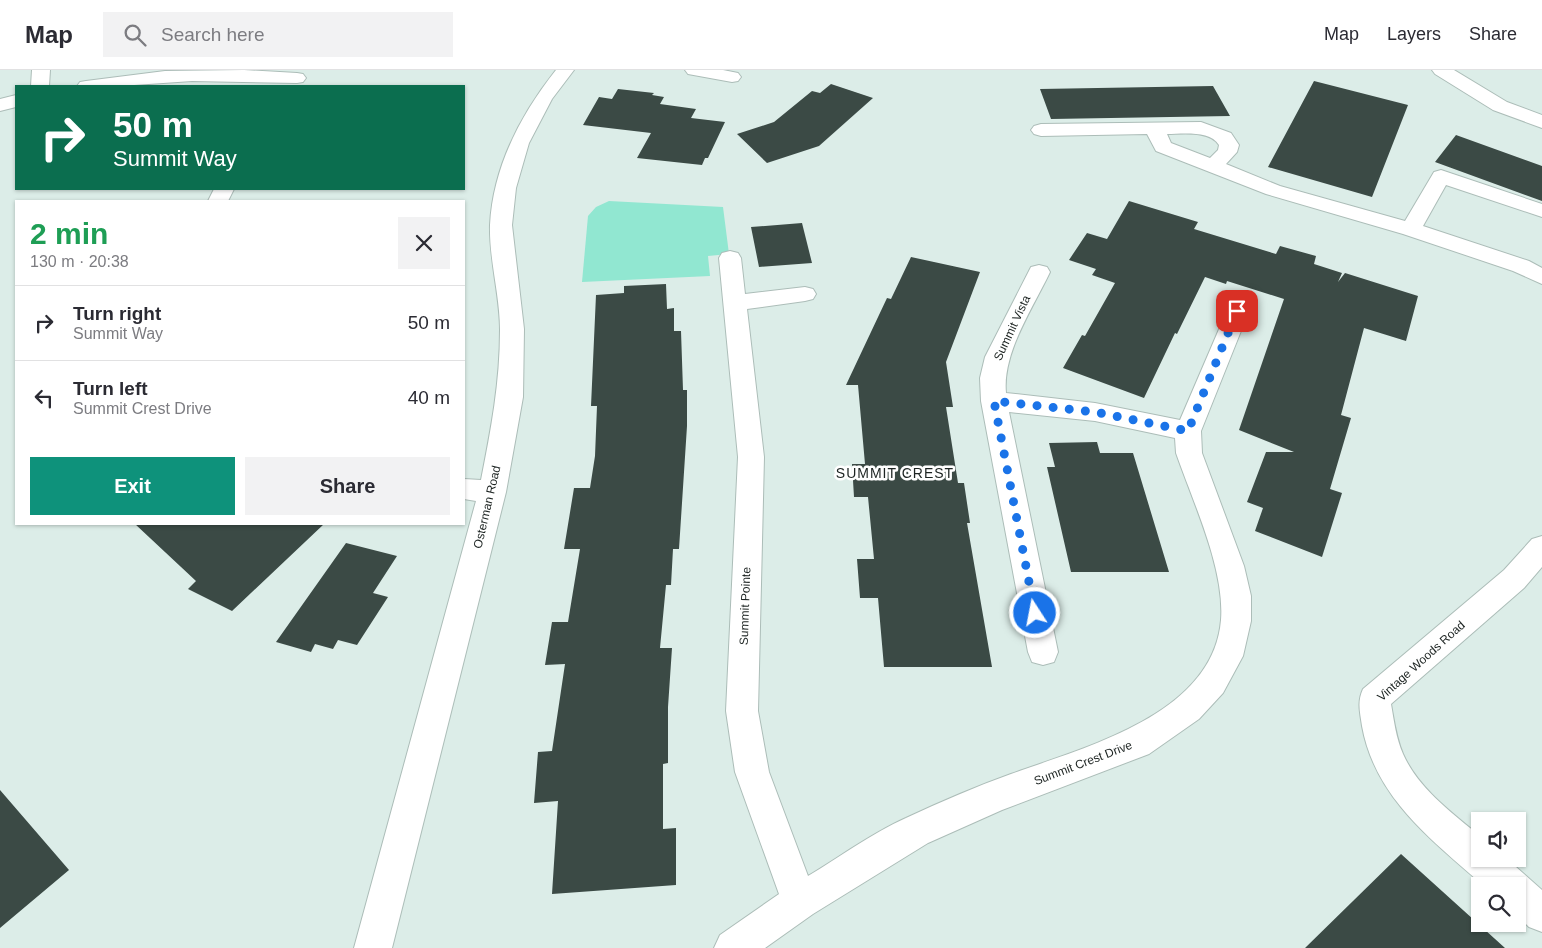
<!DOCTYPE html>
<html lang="en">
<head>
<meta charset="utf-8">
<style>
  body { margin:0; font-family:Arial,sans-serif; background:#f2f2f3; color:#2b2b33; height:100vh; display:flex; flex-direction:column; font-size:19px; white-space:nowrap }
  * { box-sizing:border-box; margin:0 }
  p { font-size:16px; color:#7c7c81 }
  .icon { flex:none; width:28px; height:28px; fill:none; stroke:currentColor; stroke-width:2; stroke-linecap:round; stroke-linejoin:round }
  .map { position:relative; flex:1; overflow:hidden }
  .drawer { position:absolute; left:15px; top:130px; width:450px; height:325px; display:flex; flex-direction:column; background:#fff; border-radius:0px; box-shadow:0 1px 4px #0004 }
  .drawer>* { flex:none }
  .hud { position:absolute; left:15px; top:15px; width:450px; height:105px; border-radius:0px; box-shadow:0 1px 4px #0004; background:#0b6e4f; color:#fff; overflow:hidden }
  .fabs { position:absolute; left:1471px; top:742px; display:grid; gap:10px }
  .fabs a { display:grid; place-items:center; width:55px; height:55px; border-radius:0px; background:#fff; box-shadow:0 1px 4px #0004; font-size:25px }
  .pin { position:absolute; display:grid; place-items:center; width:42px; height:42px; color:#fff; margin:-21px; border-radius:10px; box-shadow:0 2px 8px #0006 }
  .me { position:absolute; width:55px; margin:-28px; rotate:349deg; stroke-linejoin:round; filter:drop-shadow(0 0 4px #0008) }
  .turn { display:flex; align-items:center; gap:18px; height:105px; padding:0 15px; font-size:22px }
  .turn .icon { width:65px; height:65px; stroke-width:2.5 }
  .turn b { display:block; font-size:35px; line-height:42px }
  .round { display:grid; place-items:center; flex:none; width:52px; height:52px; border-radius:0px; background:#f2f2f3 }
  .head { display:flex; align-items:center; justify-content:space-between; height:85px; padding:0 15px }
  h1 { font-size:30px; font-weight:800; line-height:38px; color:#1e9e55 }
  .cta { display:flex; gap:10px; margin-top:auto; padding:10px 15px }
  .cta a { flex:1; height:58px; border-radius:0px; background:#0e927b; color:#fff; font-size:20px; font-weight:800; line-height:58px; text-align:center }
  .cta a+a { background:#f2f2f3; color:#2b2b33 }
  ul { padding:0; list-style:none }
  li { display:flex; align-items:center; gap:15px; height:75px; padding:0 15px; border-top:1px solid #e1e1e2 }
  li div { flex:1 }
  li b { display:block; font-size:19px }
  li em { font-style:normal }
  header { display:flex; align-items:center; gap:30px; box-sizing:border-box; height:70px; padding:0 25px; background:#fff; border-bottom:1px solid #e1e1e2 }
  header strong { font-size:24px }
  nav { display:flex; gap:28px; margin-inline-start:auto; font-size:18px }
  .search { width:350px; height:45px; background:#f2f2f3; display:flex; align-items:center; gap:12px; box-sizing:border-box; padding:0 18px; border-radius:0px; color:#7c7c81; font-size:19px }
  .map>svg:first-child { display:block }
  .green { fill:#91e7d1 }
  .building { fill:#3b4a45 }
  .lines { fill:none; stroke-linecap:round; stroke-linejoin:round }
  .minor-casing { stroke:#acbdb8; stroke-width:2 }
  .minor { fill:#fff; fill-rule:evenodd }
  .route { stroke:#1a73e8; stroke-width:9; stroke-dasharray:0 16.2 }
  .labels { text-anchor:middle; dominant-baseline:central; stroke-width:5; stroke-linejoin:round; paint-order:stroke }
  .street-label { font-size:12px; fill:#1c2321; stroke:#fff }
  .neighbourhood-label { font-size:14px; letter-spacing:1px; fill:#1c2321; stroke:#fff }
</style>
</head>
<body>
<header>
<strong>Map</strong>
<div class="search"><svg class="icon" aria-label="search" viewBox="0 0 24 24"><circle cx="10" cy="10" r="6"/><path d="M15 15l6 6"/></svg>Search here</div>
<nav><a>Map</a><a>Layers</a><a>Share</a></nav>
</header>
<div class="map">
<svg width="1542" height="878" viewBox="0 0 1542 878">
  <rect width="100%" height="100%" fill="#dcede8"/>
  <!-- green -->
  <path class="green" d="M609,131L723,137L729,184L708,186L710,206L582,212L588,146L596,137Z"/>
  <!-- building -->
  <path class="building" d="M1314,11L1408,35L1372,127L1268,97Z
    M831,14L873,28L819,76L767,93L737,64L774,52L812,21L820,23Z
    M1213,16L1230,46L1051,49L1040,19Z
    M618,19L654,23L652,25L664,27L660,34L696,39L691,48L725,52L708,88H705L702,95L637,88L651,63L583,55L599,27L612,29Z
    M1456,65L1542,96V131L1435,92Z
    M1129,131L1198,152L1194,159L1276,184L1280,176L1316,186L1314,194L1342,203L1338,212L1345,203L1418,226L1406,271L1364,258L1341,345L1351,348L1330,419L1342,423L1322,487L1255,461L1263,438L1247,432L1266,382H1294L1239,360L1284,229L1227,211L1226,214L1205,207L1177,264L1175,263L1144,328L1063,298L1082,265L1085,266L1115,213L1092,205L1096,199L1069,190L1087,163L1107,169Z
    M802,153L812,193L759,197L751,157Z
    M911,187L980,202L946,292L953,337H946L958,413H964L970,453H967L992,597H884L878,528H860L857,489H874L868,427H854L852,394H865L858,315H846L887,228L891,229Z
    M666,214L667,239L674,238V261H681L683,320H687V356L679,479H673L671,515H666L660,578H672L668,637V693L663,694V759L676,758V815L552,824L558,731L534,733L538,682L552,681L565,594L545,595L552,552H568L580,479H564L574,418H590L595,386L597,336H591L596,225L624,223V216Z
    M1097,372L1100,383H1133L1169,502H1071L1047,397H1055L1049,373Z
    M135,454H324L232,541L188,519L196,511Z
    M346,473L397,486L373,523L388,527L357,575L338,570L333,579L315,574L311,582L276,572Z
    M0,720L69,800L0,858Z
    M1401,784L1505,878H1305Z"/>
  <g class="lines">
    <!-- minor casing -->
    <g class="minor-casing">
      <path id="minor" d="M32,0H50L49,16H31Z
        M244,0L297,3L303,4L306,8L303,12L297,13L192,11L120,16H77L80,12L86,11L165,1Z
        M556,0H574L552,29L529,73L516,118L512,155L524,259L523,327L506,422L392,878H354L476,431L464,429V409L481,410C491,359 500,313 500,260C500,225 489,190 490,155C493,97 521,44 556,0Z
        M685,0H723L738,3L741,7L738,11L732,12L688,4Z
        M1432,0H1454L1507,32L1542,45V58L1493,40L1435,4Z
        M16,25V37L0,41V29Z
        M1201,52L1231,63L1239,75L1237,82L1226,94L1280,116L1405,151L1434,102L1441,100L1542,134V147L1446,115L1423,156L1529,191L1542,198V214L1513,201L1403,164L1266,124L1156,81L1147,64L1041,66L1034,64L1031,60L1034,56L1041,54ZM1167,64C1182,64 1210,60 1219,75L1218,80L1210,88L1171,73Z
        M214,119H234L228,131H208Z
        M730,181L738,183L741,188L745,224L805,217L813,219L816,224L813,229L805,231L747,239L764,387L758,641L769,702L808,806C840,787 872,763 906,748C940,732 975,717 1011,704C1085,677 1213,645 1221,550C1225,499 1193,432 1176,383L1175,368L1095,351L1009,342L1058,582L1054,592L1043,595L1032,592L1028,582L981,331L980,308L985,287L1031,197L1039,195L1047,197L1050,202C1033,238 1002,283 1006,323L1095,333L1180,350L1229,236L1237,233L1245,236L1249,241L1201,361L1202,383L1244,496L1251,526V551L1243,586L1223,623L1199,649L1149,684L1002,740L928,773L813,844L765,878H714L720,865L779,824L735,702L726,641L738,387L719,188L722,183Z
        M1542,466V497L1524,518L1391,634C1394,651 1396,668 1403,684C1418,718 1452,743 1480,766V789H1507L1542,820V862L1529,857L1518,846V816H1484C1432,770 1375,728 1362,656C1360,642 1357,632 1363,619L1504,500L1532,469Z"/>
    </g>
    <!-- minor -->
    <use href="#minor" class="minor"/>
  </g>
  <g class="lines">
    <!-- route -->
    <path class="route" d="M1035,543L994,331L1095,342L1188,361L1237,241"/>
  </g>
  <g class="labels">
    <!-- street labels -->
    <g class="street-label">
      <text transform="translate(1012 258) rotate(-65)">Summit Vista</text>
      <text transform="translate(487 437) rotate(-77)">Osterman Road</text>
      <text transform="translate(745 536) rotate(-88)">Summit Pointe</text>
      <text transform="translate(1421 591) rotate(-42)">Vintage Woods Road</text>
      <text transform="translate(1083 693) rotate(-21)">Summit Crest Drive</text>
    </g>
    <!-- neighbourhood labels -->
    <g class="neighbourhood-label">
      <text x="895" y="403">SUMMIT CREST</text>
    </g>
  </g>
</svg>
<div class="fabs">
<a><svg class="icon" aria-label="sound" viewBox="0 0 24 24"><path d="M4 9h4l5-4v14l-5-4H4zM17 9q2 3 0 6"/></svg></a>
<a><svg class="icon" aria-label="search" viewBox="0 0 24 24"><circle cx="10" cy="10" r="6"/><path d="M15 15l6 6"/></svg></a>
</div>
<div class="pin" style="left:1237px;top:241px;background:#d93025"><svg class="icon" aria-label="arrive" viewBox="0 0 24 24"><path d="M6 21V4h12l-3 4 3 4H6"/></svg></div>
<svg class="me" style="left:1035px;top:543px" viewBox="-20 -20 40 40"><circle r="17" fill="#1a73e8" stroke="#fff" stroke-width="3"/><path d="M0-11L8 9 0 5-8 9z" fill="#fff"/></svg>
<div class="hud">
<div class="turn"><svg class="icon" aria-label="right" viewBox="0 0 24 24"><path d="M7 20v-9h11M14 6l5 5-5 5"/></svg><div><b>50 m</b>Summit Way</div></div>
</div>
<section class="drawer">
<div class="head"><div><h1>2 min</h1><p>130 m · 20:38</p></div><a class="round"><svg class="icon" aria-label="close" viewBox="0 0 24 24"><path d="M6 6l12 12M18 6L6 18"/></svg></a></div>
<ul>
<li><svg class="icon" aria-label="right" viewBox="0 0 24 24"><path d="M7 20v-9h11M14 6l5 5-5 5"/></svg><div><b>Turn right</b><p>Summit Way</p></div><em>50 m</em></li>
<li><svg class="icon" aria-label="left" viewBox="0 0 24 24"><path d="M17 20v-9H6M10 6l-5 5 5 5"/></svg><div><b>Turn left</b><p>Summit Crest Drive</p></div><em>40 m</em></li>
</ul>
<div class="cta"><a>Exit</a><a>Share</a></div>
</section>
</div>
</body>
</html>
